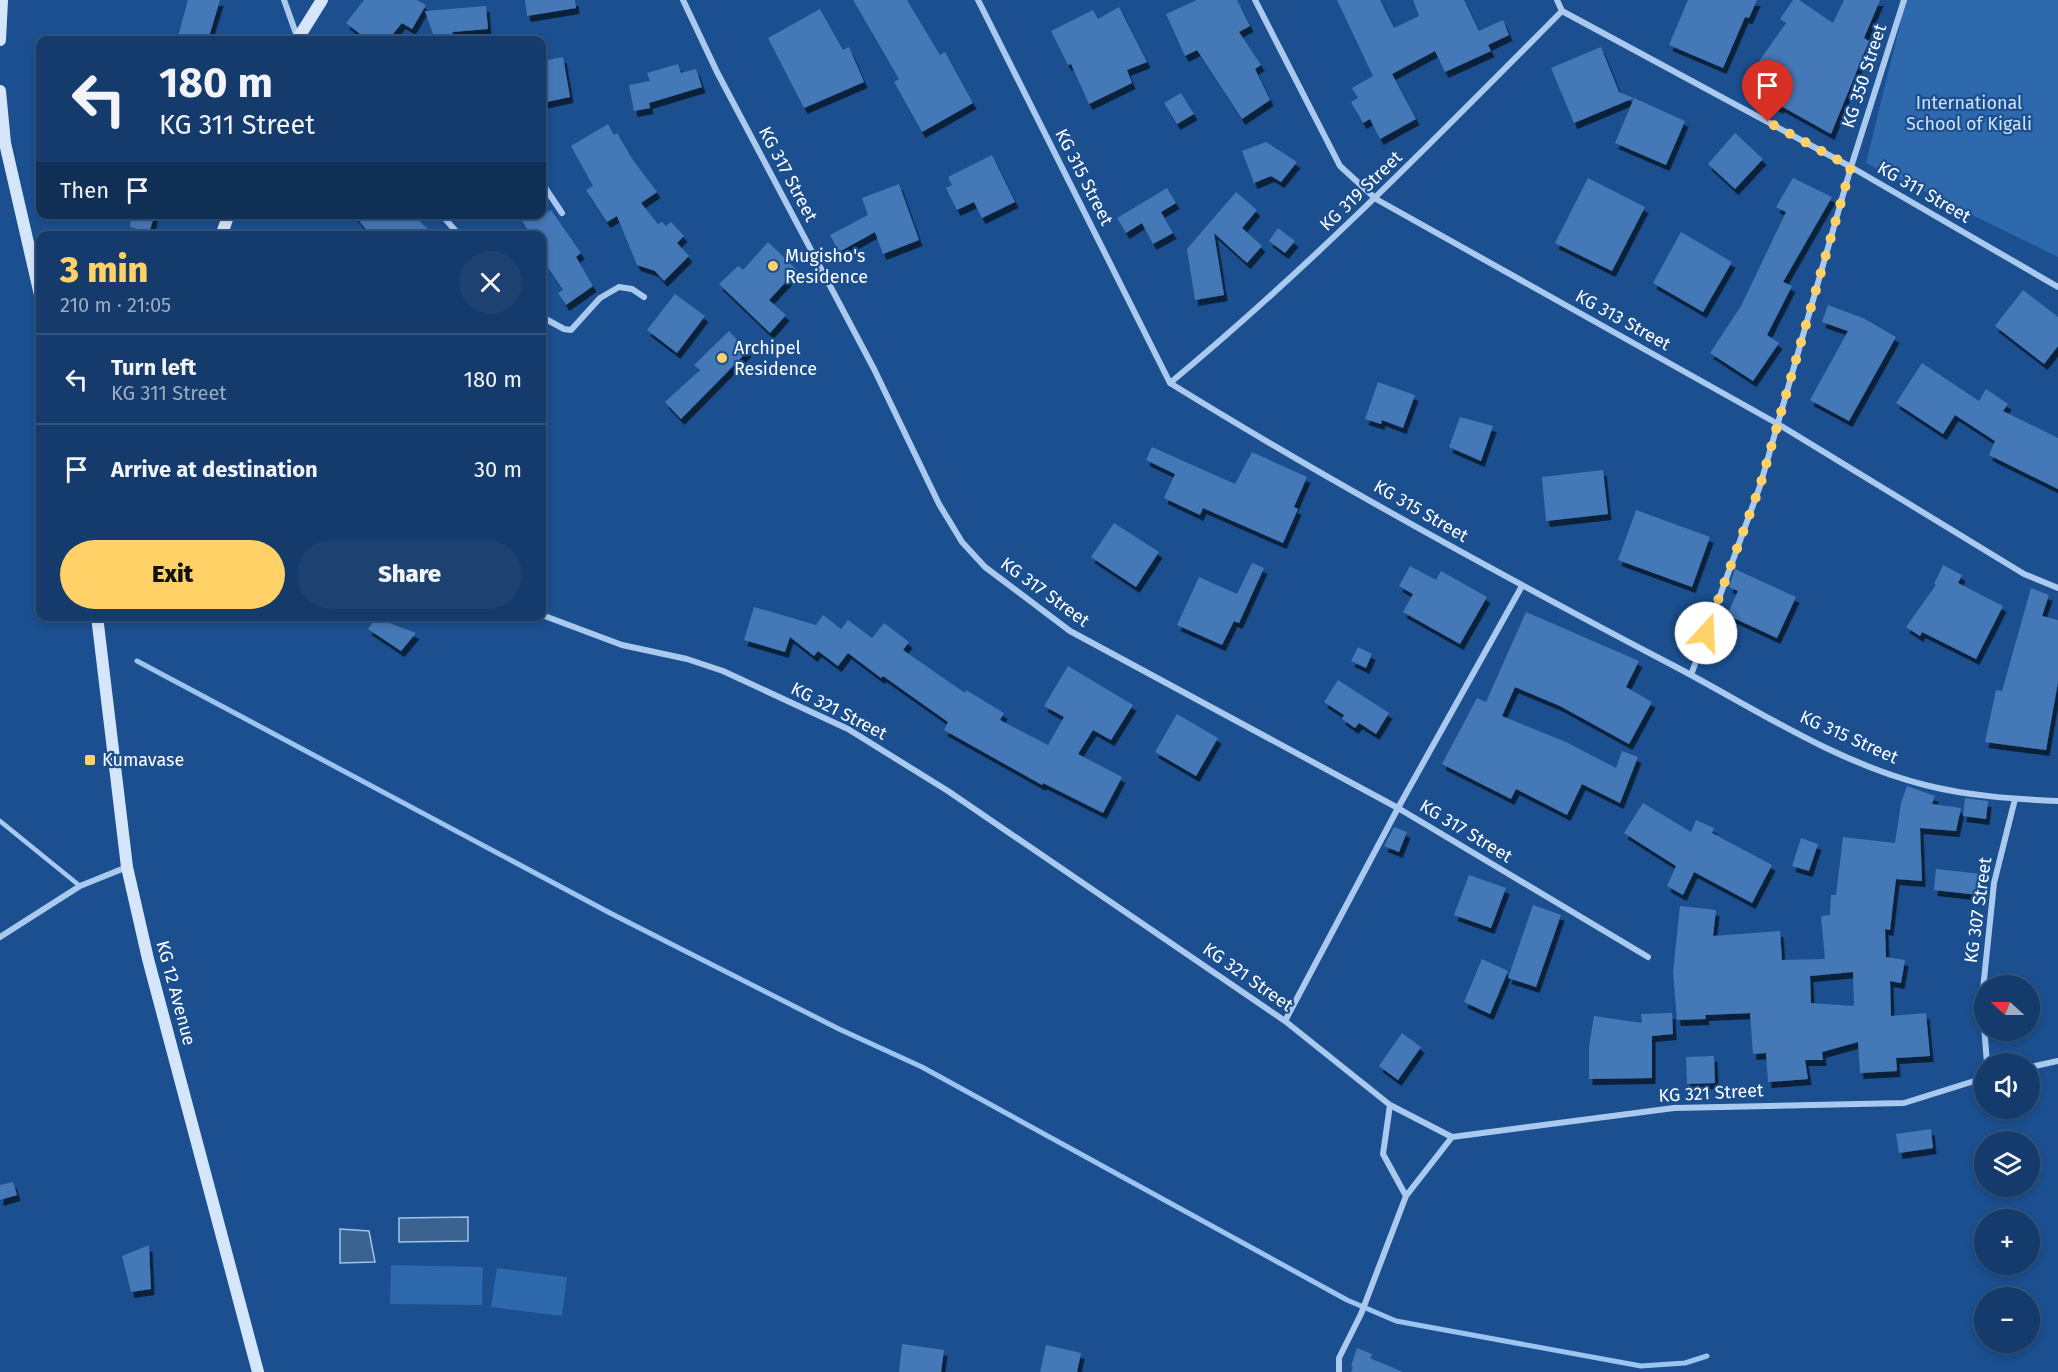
<!DOCTYPE html>
<html lang="en">
<head>
<meta charset="utf-8">
<style>
  body { margin:0; font-family:"Fira Sans",sans-serif; background:#1d4271; color:#f1f3f6; height:100vh; display:flex; flex-direction:column; font-size:22px; white-space:nowrap }
  * { box-sizing:border-box; margin:0 }
  p { font-size:20px; color:#9dadc1 }
  .icon { flex:none; width:33px; height:33px; fill:none; stroke:currentColor; stroke-width:2; stroke-linecap:round; stroke-linejoin:round }
  .map { position:relative; flex:1; overflow:hidden }
  .sheet { position:absolute; left:36px; top:231px; width:510px; height:390px; display:flex; flex-direction:column; background:#143b6b; border-radius:12px; box-shadow:0 3px 9px #0003,0 0 0 2px #33557e }
  .sheet>* { flex:none }
  .guide { position:absolute; left:36px; top:36px; width:510px; height:183px; border-radius:12px; box-shadow:0 3px 9px #0003,0 0 0 2px #33557e; background:#143b6b; color:#f1f3f6; overflow:hidden }
  .needle { width:39px; rotate:291deg }
  .controls { position:absolute; left:1974px; top:975px; display:grid; gap:12px }
  .controls a { display:grid; place-items:center; width:66px; height:66px; border-radius:50%; background:#143b6b; box-shadow:0 3px 9px #0003,0 0 0 2px #33557e; font-size:30px }
  .pin { position:absolute; display:grid; place-items:center; width:51px; height:51px; color:#fff; margin:-62px -26px; border-radius:50% 50% 50% 0; rotate:-45deg; box-shadow:0 0 6px #0007 }
  .pin .icon { rotate:45deg }
  .me { position:absolute; width:66px; margin:-33px; rotate:20deg; stroke-linejoin:round; filter:drop-shadow(0 0 4px #0008) }
  .turn { display:flex; align-items:center; gap:21px; height:126px; padding:0 24px; font-size:27px }
  .turn .icon { width:78px; height:78px; stroke-width:2.5 }
  .turn b { display:block; font-size:42px; line-height:51px }
  .then { display:flex; align-items:center; height:57px; padding:0 24px; background:#0003; gap:12px; font-size:22px }
  .round { display:grid; place-items:center; flex:none; width:63px; height:63px; border-radius:32px; background:#1d4271 }
  .overview { display:flex; align-items:center; justify-content:space-between; height:102px; padding:0 24px }
  h1 { font-size:36px; font-weight:800; line-height:45px; color:#ffd166 }
  .primary-button { display:flex; gap:12px; margin-top:auto; padding:12px 24px }
  .primary-button a { flex:1; height:69px; border-radius:36px; background:#ffd166; color:#111; font-size:24px; font-weight:800; line-height:69px; text-align:center }
  .primary-button a+a { background:#1d4271; color:#f1f3f6 }
  ul { padding:0; list-style:none }
  li { display:flex; align-items:center; gap:18px; height:90px; padding:0 24px; border-top:2px solid #33557e }
  li div { flex:1 }
  li b { display:block; font-size:22px }
  li em { font-style:normal }
  .map>svg:first-child { display:block }
  .green { fill:#2e69ad }
  .water { fill:#3c6290; stroke:#9cc4f0; stroke-width:1.5 }
  .lines { fill:none; stroke-linecap:round; stroke-linejoin:round }
  .stream { stroke:#9cc4f0; stroke-width:5 }
  .building { fill:#4478b7; fill-rule:evenodd; filter:url(#shadow) }
  .lane { stroke:#a9c9ee; stroke-width:4.5 }
  .street { stroke:#a9c9ee; stroke-width:6 }
  .secondary { stroke:#d6e6fa; stroke-width:12 }
  .route { stroke:#ffd166; stroke-width:10; stroke-dasharray:0 18 }
  .poi-dot { fill:#ffd166; stroke:#1b4f8f; stroke-width:2 }
  .labels { text-anchor:middle; dominant-baseline:central; stroke-width:4.5; stroke-linejoin:round; paint-order:stroke }
  .street-label { font-size:18px; fill:#fff; stroke:#1b4f8f }
  .park-label { font-size:18px; fill:#cfe3fa; stroke:#1b4f8f }
  .poi-label { font-size:18px; fill:#fff; stroke:#1b4f8f; text-anchor:start }
</style>
</head>
<body>
<div class="map">
<svg width="2058" height="1372" viewBox="0 0 2058 1372">
  <defs>
    <filter id="shadow"><feDropShadow dx="3.5" dy="6" stdDeviation="0" flood-color="#0009"/></filter>
  </defs>
  <rect width="100%" height="100%" fill="#1b4f8f"/>
  <!-- green -->
  <path class="green" d="M1906,0H2058V257L1866,163Z
    M391,1265L483,1267L482,1305L390,1304Z
    M497,1268L567,1277L562,1316L491,1307Z"/>
  <!-- water -->
  <path class="water" d="M468,1217V1241L399,1242V1218Z
    M340,1229L369,1231L375,1262L340,1263Z"/>
  <g class="lines">
    <!-- stream -->
    <path class="stream" d="M137,661L610,913L839,1029L922,1067L1347,1300L1396,1321L1641,1366L1685,1363L1707,1356"/>
  </g>
  <!-- building -->
  <path class="building" d="M188,0H220L208,40H177Z
    M364,0H417L426,5L412,29L402,23L388,40H368L346,23Z
    M525,0H575L576,8L527,16Z
    M853,0H907L940,55L945,52L973,103L922,132L894,82L899,79Z
    M1197,0H1237L1250,26L1239,32L1261,65L1255,69L1270,100L1242,119L1197,50L1185,56L1166,14Z
    M1337,0H1380L1394,28L1419,16L1413,0H1464L1479,31L1503,20L1509,35L1488,45L1491,51L1445,72L1435,51L1392,74L1416,119L1380,139L1370,119L1363,123L1351,102L1358,98L1352,88L1373,76Z
    M1688,0H1757L1749,18L1745,17L1723,68L1669,45Z
    M1793,0H1799L1833,23L1844,0H1880L1864,38L1869,41L1831,134L1781,106L1779,108L1743,84L1786,23L1780,19Z
    M486,6L488,29L452,32L453,34H433L425,11Z
    M1119,7L1147,62L1127,70L1132,83L1089,104L1071,64L1068,65L1051,31L1093,10L1098,19Z
    M820,9L843,50L849,47L864,82L804,108L768,38Z
    M1601,47L1619,92L1634,98L1574,123L1551,68Z
    M563,57L570,97L542,103V61Z
    M678,64L681,73L696,69L702,87L649,103L650,108L634,111L629,85L650,81L647,73Z
    M1181,93L1194,114L1177,124L1164,103Z
    M1634,98L1685,121L1666,165L1615,143Z
    M608,124L614,135L617,133L633,160L657,192L641,203L658,224L662,222L666,226L671,222L684,236L677,243L689,256L664,281L655,271L637,265L617,216L607,222L586,190L593,186L571,146Z
    M1735,133L1763,159L1735,189L1708,164Z
    M1266,142L1297,162L1281,182L1271,176L1254,183L1242,151Z
    M992,155L1015,202L982,218L974,202L957,210L946,188L952,185L948,177Z
    M1588,178L1645,207L1612,271L1555,243Z
    M1793,178L1832,197L1783,282L1792,286L1767,335L1779,343L1753,381L1710,353L1741,306L1786,212L1776,207Z
    M899,184L919,240L883,254L875,232L839,252L830,235L868,215L862,198Z
    M1167,188L1176,203L1161,212L1173,233L1153,244L1142,223L1126,233L1117,218Z
    M1236,192L1257,210L1242,228L1262,246L1247,263L1214,233L1224,295L1195,300L1187,249Z
    M551,210L581,253L576,257L593,286L566,305L558,293L563,290L542,259V236H532L517,214H544Z
    M131,214H155L149,233L130,227Z
    M353,214H412L434,235H371Z
    M1278,228L1295,241L1285,253L1269,241Z
    M1681,232L1732,262L1703,312L1653,283Z
    M768,242L797,270L769,300L786,315L770,333L719,284L738,266L743,270Z
    M2023,290L2058,317V346L2044,364L1995,326Z
    M675,294L705,316L677,353L647,330Z
    M1828,305L1863,318L1896,337L1849,421L1810,400L1848,331L1822,322Z
    M729,331L748,351L681,419L665,402L700,370L694,365Z
    M1922,363L1979,401L1986,389L2008,404L2003,411L2058,438V489L1989,455L1995,441L1955,415L1943,434L1896,403Z
    M1378,382L1415,395L1403,428L1382,420L1381,424L1365,419Z
    M1460,417L1493,426L1481,461L1449,447Z
    M1152,447L1235,484L1252,452L1307,477L1294,507L1298,509L1283,543L1203,508L1200,515L1164,498L1175,474L1146,460Z
    M1603,470L1608,514L1546,521L1542,477Z
    M1636,510L1710,537L1692,587L1618,560Z
    M1114,523L1159,552L1136,587L1091,557Z
    M1252,563L1264,568L1239,623L1234,621L1222,645L1177,625L1199,577L1237,594Z
    M1943,565L1962,575L1958,583L2003,606L1976,659L1922,632L1920,636L1906,627L1936,585L1934,584Z
    M1410,566L1436,580L1441,571L1487,597L1460,644L1403,612L1413,594L1399,586Z
    M1735,569L1796,597L1777,638L1727,615L1738,591L1729,587Z
    M2031,588L2049,595L2042,616L2058,620V682L2046,750L1985,742L1996,690L2002,691Z
    M754,607L816,625L823,615L841,629L848,620L872,638L884,623L909,642L903,650L965,693L966,690L1004,713L1000,720L1048,745L1064,717L1044,706L1068,666L1133,705L1111,740L1093,730L1078,754L1122,777L1103,813L1043,783L1042,785L944,730L948,722L883,676L881,678L848,653L838,666L818,651L814,656L790,637L785,652L744,640Z
    M1526,612L1639,661L1626,687L1652,702L1629,744L1560,706L1515,687L1502,716L1566,742L1616,768L1622,751L1638,757L1620,803L1582,784L1567,815L1516,789L1511,799L1442,764L1477,698L1486,702Z
    M376,618L416,633L401,651L368,629Z
    M1358,647L1372,654L1366,668L1351,661Z
    M1338,680L1389,713L1376,734L1359,723L1355,728L1342,719L1344,715L1324,702Z
    M1177,714L1218,738L1196,776L1155,752Z
    M1907,786L1935,796L1932,804L1961,808L1956,831L1920,828L1922,881L1896,879L1890,930L1885,929L1886,957L1905,960L1901,983L1890,981L1891,1016L1926,1013L1930,1056L1896,1058L1897,1071L1860,1073L1858,1042L1822,1052L1823,1060H1805L1808,1079L1768,1082L1766,1053L1753,1054L1750,1013L1705,1015L1706,1019L1677,1020L1673,972L1680,906L1716,910L1713,936L1780,931L1782,960L1825,959L1821,916L1830,915L1831,895H1836L1843,837L1895,843L1901,803ZM1853,972L1854,1006L1811,1003L1810,976Z
    M1965,798L1988,801L1986,819L1963,816Z
    M1643,803L1691,832L1696,820L1714,828L1712,833L1772,865L1752,903L1694,872L1683,895L1667,886L1676,866L1624,833Z
    M1394,827L1407,832L1399,852L1384,846Z
    M1801,838L1818,844L1809,871L1792,866Z
    M1936,869L1981,874L1979,895L1934,890Z
    M1469,875L1506,888L1491,928L1454,915Z
    M1533,905L1561,915L1536,987L1508,978Z
    M1482,959L1508,971L1490,1014L1464,1002Z
    M1672,1013L1673,1034L1652,1036V1078L1589,1079V1047L1594,1016L1642,1023L1641,1014Z
    M1402,1033L1421,1047L1398,1080L1379,1066Z
    M1714,1056L1715,1083L1687,1084L1686,1057Z
    M1931,1129L1933,1148L1899,1153L1896,1134Z
    M13,1182L17,1195L0,1200V1185Z
    M149,1245L151,1289L131,1292L122,1256Z
    M902,1344L944,1350L941,1372H899Z
    M1046,1345L1081,1353L1077,1372H1040Z
    M1357,1348L1372,1354L1370,1358L1403,1372H1351L1353,1367L1351,1366Z"/>
  <g class="lines">
    <!-- lane -->
    <path class="lane" d="M0,821L80,886"/>
    <!-- street -->
    <path class="street" d="M284,0L298,39
      M683,0L717,72L874,369L939,504L962,542L985,567L1070,631L1398,808L1648,957
      M978,0L1170,383C1335,485 1506,578 1678,668C1757,710 1837,763 1925,785C1968,796 2014,799 2058,801
      M1255,0L1340,166L1376,199L1778,424L2024,574L2058,588
      M1557,0L1562,11L1851,167L2058,287
      M542,183L562,213
      M441,214L460,236
      M542,317L564,329L571,330L600,298L619,287L632,289L644,297
      M1170,383C1310,267 1435,139 1562,11
      M542,615L622,645L687,659L723,671L848,729L948,791L1285,1021L1390,1105L1452,1137L1674,1108L1904,1103L1984,1078
      M1691,675L1760,486L1851,167L1904,0
      M0,937L80,886L127,867
      M1285,1021L1398,808L1522,586
      M1987,1064L1982,999L1994,883L2015,799
      M2030,1067L2058,1061
      M1390,1105L1383,1154L1406,1196
      M1339,1372V1358L1361,1314L1406,1196L1452,1137"/>
    <!-- secondary -->
    <path class="secondary" d="M0,40L2,0
      M297,40L322,0
      M0,91L5,143L40,295
      M221,236L229,214
      M97,616L127,867L148,959L258,1372"/>
  </g>
  <g class="lines">
    <!-- route -->
    <path class="route" d="M1706,633L1760,486L1851,167L1768,122"/>
  </g>
  <!-- markers -->
  <g class="poi-dot">
    <circle cx="773" cy="266" r="6"/>
    <circle cx="722" cy="358" r="6"/>
    <rect x="84" y="754" width="12" height="12" rx="3"/>
  </g>
  <g class="labels">
    <!-- street labels -->
    <g class="street-label">
      <text transform="translate(1864 76) rotate(-72)">KG 350 Street</text>
      <text transform="translate(788 174) rotate(62)">KG 317 Street</text>
      <text transform="translate(1084 177) rotate(63)">KG 315 Street</text>
      <text transform="translate(1361 191) rotate(-44)">KG 319 Street</text>
      <text transform="translate(1924 192) rotate(30)">KG 311 Street</text>
      <text transform="translate(1623 320) rotate(29)">KG 313 Street</text>
      <text transform="translate(1421 511) rotate(30)">KG 315 Street</text>
      <text transform="translate(1045 592) rotate(36)">KG 317 Street</text>
      <text transform="translate(839 711) rotate(27)">KG 321 Street</text>
      <text transform="translate(1849 737) rotate(24)">KG 315 Street</text>
      <text transform="translate(1466 831) rotate(31)">KG 317 Street</text>
      <text transform="translate(1978 910) rotate(-82)">KG 307 Street</text>
      <text transform="translate(1248 977) rotate(35)">KG 321 Street</text>
      <text transform="translate(176 993) rotate(75)">KG 12 Avenue</text>
      <text transform="translate(1711 1093) rotate(-3)">KG 321 Street</text>
    </g>
    <!-- park labels -->
    <g class="park-label">
      <text x="1969" y="103">International<tspan x="1969" dy="21">School of Kigali</tspan></text>
    </g>
    <!-- poi labels -->
    <g class="poi-label">
      <text x="785" y="256">Mugisho's<tspan x="785" dy="21">Residence</tspan></text>
      <text x="734" y="348">Archipel<tspan x="734" dy="21">Residence</tspan></text>
      <text x="102" y="760">Kumavase</text>
    </g>
  </g>
</svg>
<div class="controls">
<a><svg class="needle" viewBox="-14 -14 28 28"><path d="M0-13l5 13h-10z" fill="#e53935"/><path d="M0 13l5-13h-10z" fill="#9dadc1"/></svg></a>
<a><svg class="icon" aria-label="sound" viewBox="0 0 24 24"><path d="M4 9h4l5-4v14l-5-4H4zM17 9q2 3 0 6"/></svg></a>
<a><svg class="icon" aria-label="layers" viewBox="0 0 24 24"><path d="M12 4l9 5-9 5-9-5zM3 14l9 5 9-5"/></svg></a>
<a>+</a>
<a>−</a>
</div>
<div class="pin" style="left:1768px;top:122px;background:#d93025"><svg class="icon" aria-label="arrive" viewBox="0 0 24 24"><path d="M6 21V4h12l-3 4 3 4H6"/></svg></div>
<svg class="me" style="left:1706px;top:633px" viewBox="-20 -20 40 40"><circle r="19" fill="#fff"/><path d="M0-13L10 11 0 6-10 11z" fill="#ffd166"/></svg>
<div class="guide">
<div class="turn"><svg class="icon" aria-label="left" viewBox="0 0 24 24"><path d="M17 20v-9H6M10 6l-5 5 5 5"/></svg><div><b>180 m</b>KG 311 Street</div></div>
<div class="then">Then<svg class="icon" aria-label="arrive" viewBox="0 0 24 24"><path d="M6 21V4h12l-3 4 3 4H6"/></svg></div>
</div>
<section class="sheet">
<div class="overview"><div><h1>3 min</h1><p>210 m · 21:05</p></div><a class="round"><svg class="icon" aria-label="close" viewBox="0 0 24 24"><path d="M6 6l12 12M18 6L6 18"/></svg></a></div>
<ul>
<li><svg class="icon" aria-label="left" viewBox="0 0 24 24"><path d="M17 20v-9H6M10 6l-5 5 5 5"/></svg><div><b>Turn left</b><p>KG 311 Street</p></div><em>180 m</em></li>
<li><svg class="icon" aria-label="arrive" viewBox="0 0 24 24"><path d="M6 21V4h12l-3 4 3 4H6"/></svg><div><b>Arrive at destination</b></div><em>30 m</em></li>
</ul>
<div class="primary-button"><a>Exit</a><a>Share</a></div>
</section>
</div>
</body>
</html>
